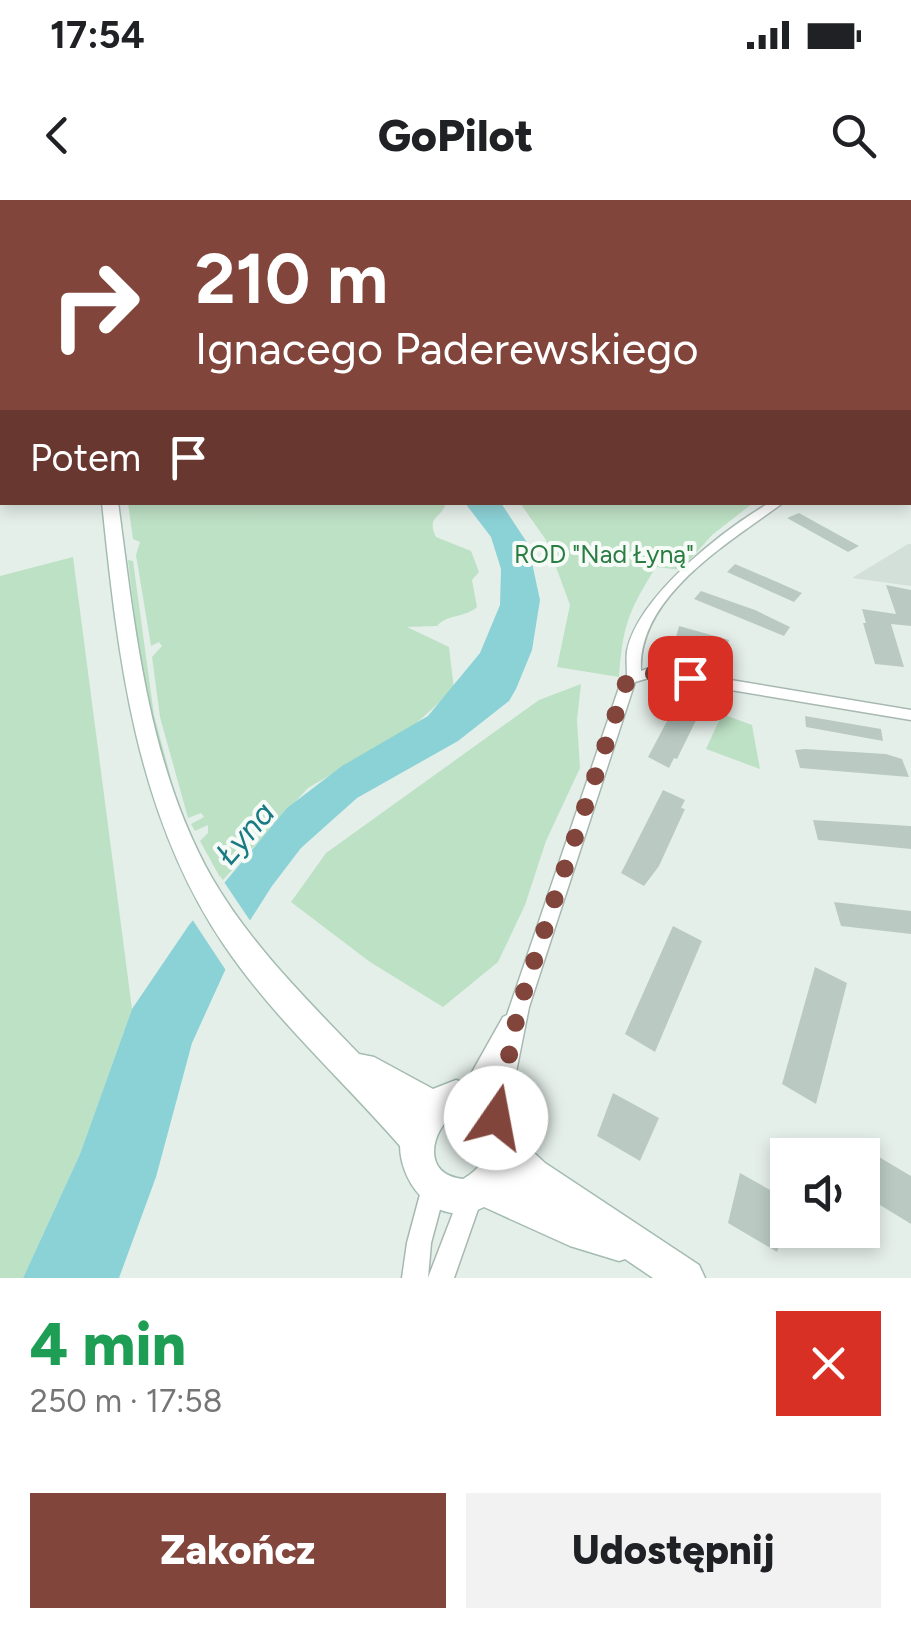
<!DOCTYPE html>
<html lang="pl">
<head>
<meta charset="utf-8">
<style>
  body { margin:0; font-family:Figtree,sans-serif; background:#f2f2f2; color:#202124; height:100vh; display:flex; flex-direction:column; font-size:38px; white-space:nowrap }
  * { box-sizing:border-box; margin:0 }
  p { font-size:32px; color:#757577 }
  .icon { flex:none; width:55px; height:55px; fill:none; stroke:currentColor; stroke-width:2; stroke-linecap:round; stroke-linejoin:round }
  .map { position:relative; height:1078px; overflow:hidden }
  .drawer { display:flex; flex-direction:column; background:#fff; flex:1 }
  .drawer>* { flex:none }
  .banner { position:absolute; left:0px; top:0px; width:912px; height:305px; box-shadow:0 5px 15px #0003; background:#82453c; color:#fff; overflow:hidden }
  .tools { position:absolute; left:770px; top:938px; display:grid; gap:20px }
  .tools a { display:grid; place-items:center; width:110px; height:110px; border-radius:0px; background:#fff; box-shadow:0 5px 15px #0003; font-size:50px }
  .pin { position:absolute; display:grid; place-items:center; width:85px; height:85px; color:#fff; margin:-42px; border-radius:20px; box-shadow:0 5px 15px #0006 }
  .me { position:absolute; width:110px; margin:-55px; rotate:12deg; stroke-linejoin:round; filter:drop-shadow(0 0 8px #0008) }
  .turn { display:flex; align-items:center; gap:35px; height:210px; padding:0 30px; font-size:45px }
  .turn .icon { width:130px; height:130px; stroke-width:2.5 }
  .turn b { display:block; font-size:70px; line-height:85px }
  .then { display:flex; align-items:center; height:95px; padding:0 30px; background:#0003; gap:20px; font-size:38px }
  .round { display:grid; place-items:center; flex:none; width:105px; height:105px; border-radius:0px; background:#f2f2f2 }
  .head { display:flex; align-items:center; justify-content:space-between; height:170px; padding:0 30px }
  h1 { font-size:60px; font-weight:800; line-height:75px; color:#1e9e55 }
  .primary-button { display:flex; gap:20px; margin-top:auto; padding:20px 30px }
  .primary-button a { flex:1; height:115px; border-radius:0px; background:#82453c; color:#fff; font-size:40px; font-weight:800; line-height:115px; text-align:center }
  .primary-button a+a { background:#f2f2f2; color:#202124 }
  .status { display:flex; justify-content:space-between; align-items:center; height:70px; padding:0 50px; background:#fff; direction:ltr }
  .status svg { height:28px; fill:currentColor }
  header { display:flex; justify-content:space-between; align-items:center; height:130px; padding:0 30px; background:#fff; font-size:45px; font-weight:800 }
  .map>svg:first-child { display:block }
  .built { fill:#d3dfd9 }
  .green { fill:#bde1c4 }
  .water { fill:#8bd2d7 }
  .pier { fill:#e5efea }
  .building { fill:#bacac3 }
  .lines { fill:none; stroke-linecap:round; stroke-linejoin:round }
  .street-casing { stroke:#a7b8b1; stroke-width:3 }
  .secondary-casing { stroke:#a3bcb1; stroke-width:3 }
  .street { fill:#fff; fill-rule:evenodd }
  .secondary { fill:#fff; fill-rule:evenodd }
  .route { stroke:#82453c; stroke-width:18; stroke-dasharray:0 32.4 }
  .labels { text-anchor:middle; dominant-baseline:central; stroke-width:8; stroke-linejoin:round; paint-order:stroke }
  .far-park-label { font-size:25px; fill:#2a7d42; stroke:#f7fbf8 }
  .water-label { font-size:32px; font-style:italic; fill:#187b83; stroke:#f7fbf8 }
</style>
</head>
<body>
<div class="status"><b>17:54</b><svg viewBox="0 0 49 12"><path d="M0 12V9h3v3zM5 12V6h3v6zM10 12V3h3v9zM15 12V0h3v12zM26 1h20v11H26zM47 4h2v5h-2z"/></svg></div>
<header><svg class="icon" aria-label="back" viewBox="0 0 24 24"><path d="M15 5l-7 7 7 7"/></svg>GoPilot<svg class="icon" aria-label="search" viewBox="0 0 24 24"><circle cx="10" cy="10" r="6"/><path d="M15 15l6 6"/></svg></header>
<div class="map">
<svg width="911" height="1078" viewBox="0 0 911 1078">
  <rect width="100%" height="100%" fill="#e5efea"/>
  <!-- built -->
  <path class="built" d="M908,344H911V386L852,378Z"/>
  <!-- green -->
  <path class="green" d="M128,303H446C441,319 426,316 436,337L471,351L479,372L472,380L477,407C465,418 447,414 437,426L407,427L449,447L454,489L411,528L308,588L222,681L200,641L208,633V625L195,631L191,624L204,617L201,613L188,618L160,517L152,457L162,446L159,442L151,446L136,355L140,342L133,339Z
    M520,303H753L712,335L681,370L656,367C628,412 623,425 619,477L557,467L570,405L546,340Z
    M73,357L132,809L80,954L23,1078H0V376Z
    M128,360L133,361L154,515L182,620L145,501Z
    M581,484L577,520L580,568L546,641L525,705L498,762L443,807L370,762L291,702L326,653L539,500Z
    M722,514L752,525L760,569L706,549Z"/>
  <!-- water -->
  <path class="water" d="M465,303H501L528,344L540,400L532,450L516,489L509,501L458,541L357,598L301,648L272,686L242,733L192,843L156,977L119,1078H23L80,954L132,809L189,725L287,608L342,566L428,516L480,453L500,405L501,369L491,337Z"/>
  <!-- pier -->
  <path class="pier" d="M220,676L253,725L227,772L190,716Z"/>
  <!-- building -->
  <path class="building" d="M799,313L837,334L859,346L848,352L787,318Z
    M735,364L777,382L802,393L794,402L727,372Z
    M886,385L911,390V426L891,424L904,467L875,464L863,423H866L862,409L896,414Z
    M701,391L755,410L790,427L784,436L694,399Z
    M679,426L729,440L726,451L676,437Z
    M682,493L702,501L699,507L702,508L677,559L674,558L669,568L648,557Z
    M805,516L881,529L883,541L806,527Z
    M805,549L886,554L902,559L909,577L800,568L795,550Z
    M663,590L685,600L681,608L685,609L659,666L644,686L621,673Z
    M813,620L911,626V649L818,640Z
    M834,702L911,711V734L841,726Z
    M673,726L702,741L655,852L625,834Z
    M815,767L847,783L816,904L782,884Z
    M613,893L659,918L640,961L597,936Z
    M862,947L911,976V1024L862,994Z
    M740,973L788,1000V1021L777,1052L728,1023Z"/>
  <g class="lines">
    <!-- street casing -->
    <g class="street-casing">
      <path id="street" d="M910,248H911V254H910Z
        M771,302H784C732,341 637,395 641,471L652,467L911,510V520L652,477L635,482L529,807L507,917L504,925L496,928L488,925L485,917L495,872L477,905L469,908L461,905L458,897L503,817L507,815L622,479L627,475C627,467 626,458 627,451C638,396 724,329 771,302Z
        M434,975L442,979L446,987L431,1043L428,1078H402L407,1043L422,987L426,979Z
        M471,983L479,987L483,995L454,1078H428L463,987Z"/>
    </g>
    <!-- secondary casing -->
    <g class="secondary-casing">
      <path id="secondary" d="M102,302H118C135,429 148,565 212,678C251,745 306,799 359,854L374,857L433,889L456,880L497,893L512,911L520,940L545,963L699,1065L705,1078H653L625,1059L619,1061L570,1046L484,1007C441,1030 401,989 400,946C342,879 274,819 224,745C135,613 118,457 102,302ZM456,912C494,924 497,960 463,979C422,975 429,932 456,912Z"/>
    </g>
    <!-- street -->
    <use href="#street" class="street"/>
    <!-- secondary -->
    <use href="#secondary" class="secondary"/>
  </g>
  <!-- sky -->
  <linearGradient id="sky" x2="0" y2="1"><stop stop-color="#83c0e1"/><stop offset="0.53" stop-color="#f3f8f6"/><stop offset="1" stop-color="#f3f8f6" stop-opacity="0"/></linearGradient>
  <rect width="911" height="318" fill="url(#sky)"/>
  <g class="lines">
    <!-- route -->
    <path class="route" d="M496,918L519,807L626,483L642,472L690,478"/>
  </g>
  <g class="labels">
    <!-- far-park labels -->
    <g class="far-park-label">
      <text x="604" y="354">ROD "Nad Łyną"</text>
    </g>
    <!-- water labels -->
    <g class="water-label">
      <text transform="translate(245 633) rotate(-49)">Łyna</text>
    </g>
  </g>
</svg>
<div class="tools">
<a><svg class="icon" aria-label="sound" viewBox="0 0 24 24"><path d="M4 9h4l5-4v14l-5-4H4zM17 9q2 3 0 6"/></svg></a>
</div>
<div class="pin" style="left:690px;top:478px;background:#d93025"><svg class="icon" aria-label="arrive" viewBox="0 0 24 24"><path d="M6 21V4h12l-3 4 3 4H6"/></svg></div>
<svg class="me" style="left:496px;top:918px" viewBox="-20 -20 40 40"><circle r="19" fill="#fff"/><path d="M0-13L10 11 0 6-10 11z" fill="#82453c"/></svg>
<div class="banner">
<div class="turn"><svg class="icon" aria-label="right" viewBox="0 0 24 24"><path d="M7 20v-9h11M14 6l5 5-5 5"/></svg><div><b>210 m</b>Ignacego Paderewskiego</div></div>
<div class="then">Potem<svg class="icon" aria-label="arrive" viewBox="0 0 24 24"><path d="M6 21V4h12l-3 4 3 4H6"/></svg></div>
</div>
</div>
<section class="drawer">
<div class="head"><div><h1>4 min</h1><p>250 m · 17:58</p></div><a class="round" style="background:#d93025;color:#fff"><svg class="icon" aria-label="close" viewBox="0 0 24 24"><path d="M6 6l12 12M18 6L6 18"/></svg></a></div>
<div class="primary-button"><a>Zakończ</a><a>Udostępnij</a></div>
</section>
</body>
</html>
